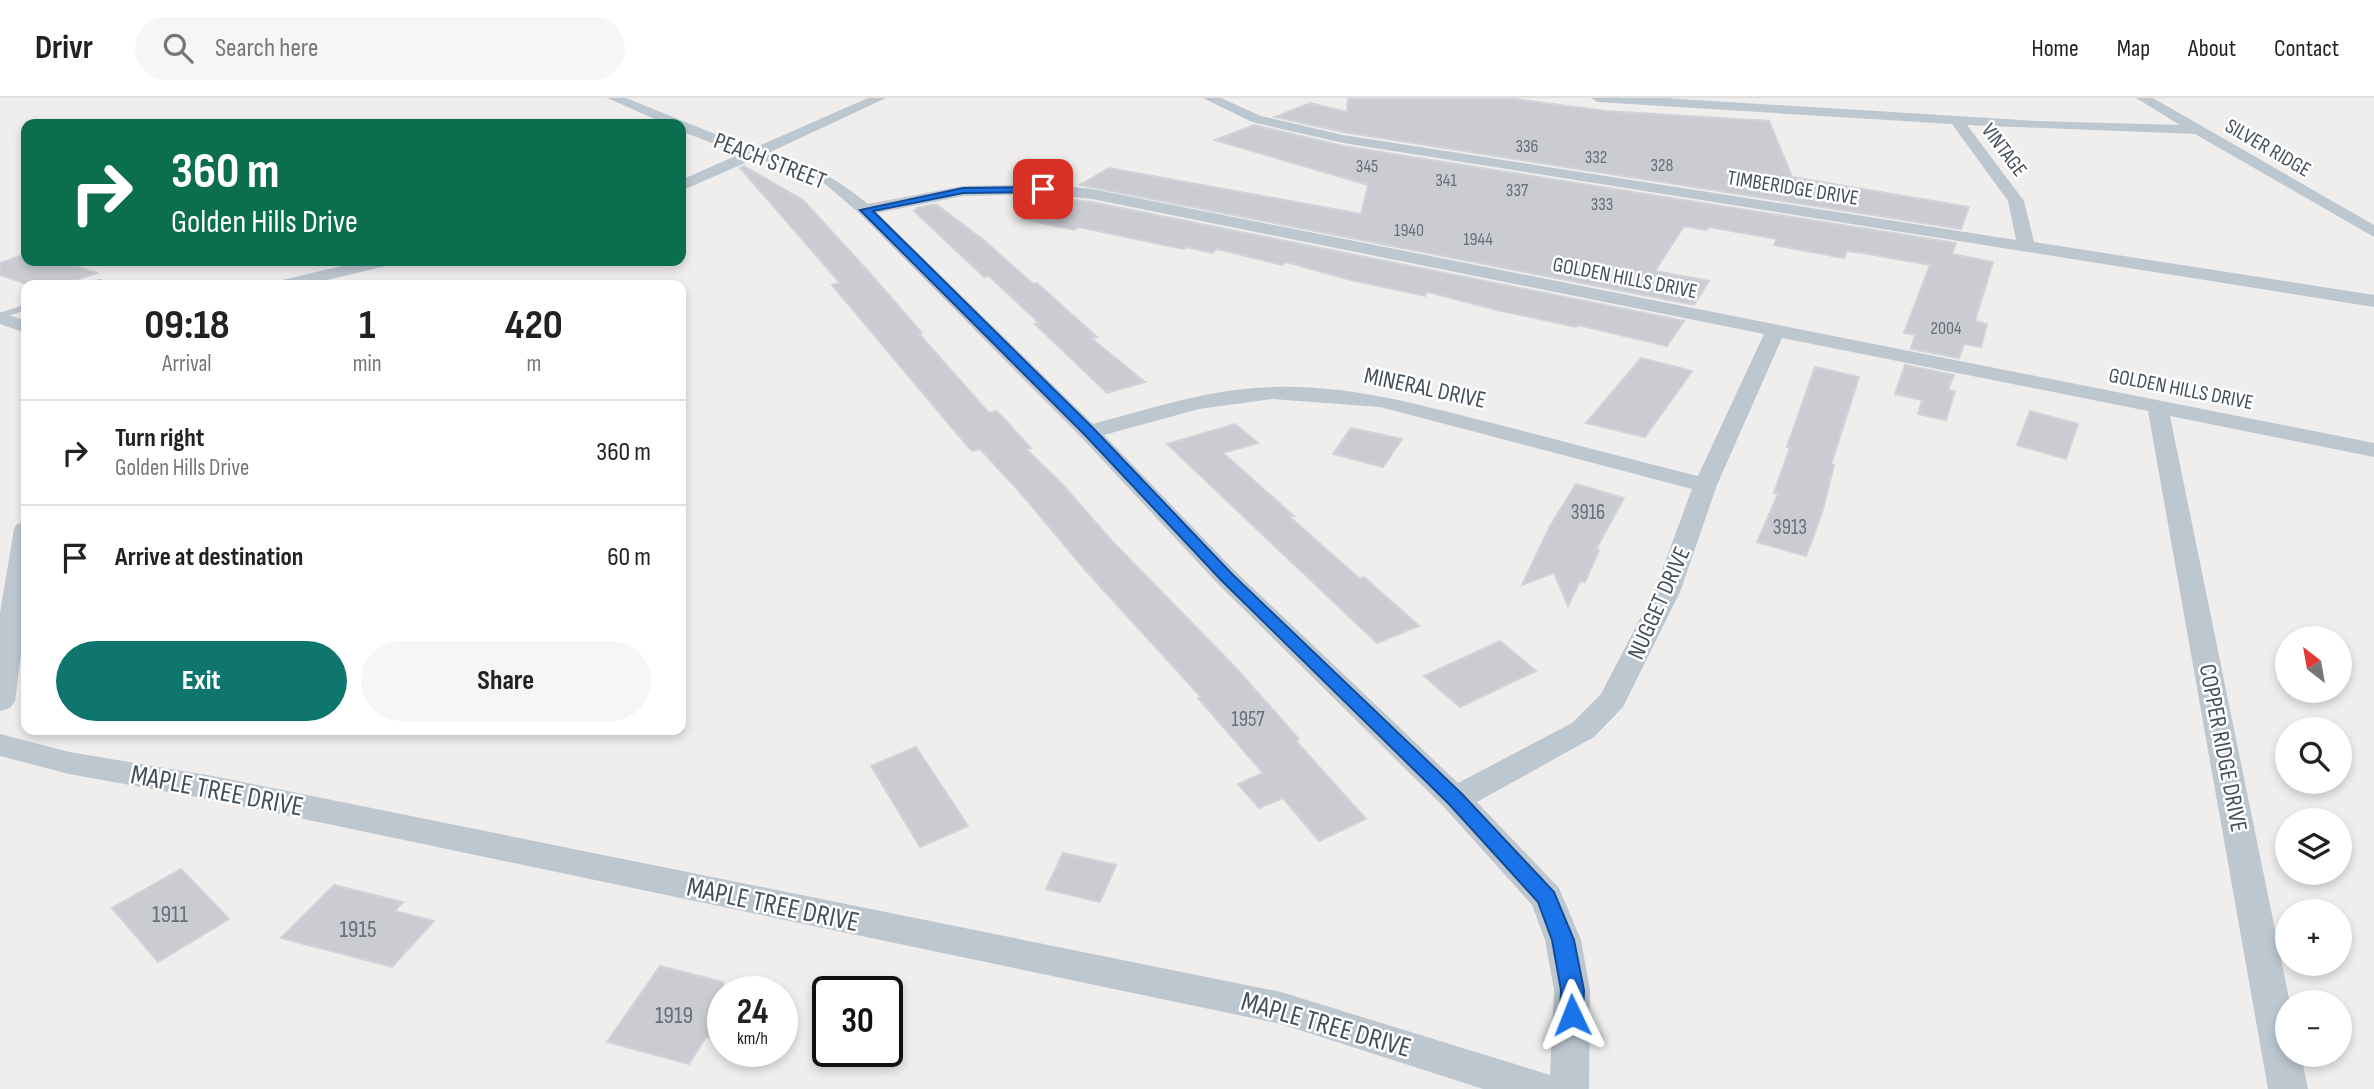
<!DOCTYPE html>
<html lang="en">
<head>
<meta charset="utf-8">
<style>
  body { margin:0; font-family:"Sofia Sans Condensed",sans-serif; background:#f6f6f6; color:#222; height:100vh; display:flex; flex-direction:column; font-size:26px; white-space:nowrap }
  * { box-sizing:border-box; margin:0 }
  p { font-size:23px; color:#767676 }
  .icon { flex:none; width:38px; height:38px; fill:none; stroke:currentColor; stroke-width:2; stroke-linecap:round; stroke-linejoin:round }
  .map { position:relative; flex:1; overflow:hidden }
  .side { position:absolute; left:21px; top:182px; width:665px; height:455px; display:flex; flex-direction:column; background:#fff; border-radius:14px; box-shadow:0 4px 10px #0003 }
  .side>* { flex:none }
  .top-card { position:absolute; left:21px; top:21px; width:665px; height:147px; border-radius:14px; box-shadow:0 4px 10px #0003; background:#0b6e4f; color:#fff; overflow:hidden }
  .needle { width:46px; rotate:329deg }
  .tools { position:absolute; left:2275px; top:528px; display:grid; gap:14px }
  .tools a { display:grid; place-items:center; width:77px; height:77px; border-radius:50%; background:#fff; box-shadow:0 4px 10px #0003; font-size:35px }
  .speed { position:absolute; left:707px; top:878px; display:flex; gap:14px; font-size:35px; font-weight:700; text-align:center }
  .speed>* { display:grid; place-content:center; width:91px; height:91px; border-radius:50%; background:#fff; box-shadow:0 4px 10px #0003; line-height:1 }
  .speed small { font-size:18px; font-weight:400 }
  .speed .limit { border:4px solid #111; border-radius:10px; background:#fff; color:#111 }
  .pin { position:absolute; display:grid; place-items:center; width:60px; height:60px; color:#fff; margin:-30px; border-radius:14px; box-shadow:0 4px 10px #0006 }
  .me { position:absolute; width:77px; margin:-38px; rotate:358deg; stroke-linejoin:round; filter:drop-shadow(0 0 5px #0008) }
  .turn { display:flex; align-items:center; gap:24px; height:147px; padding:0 35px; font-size:32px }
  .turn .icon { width:91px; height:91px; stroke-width:2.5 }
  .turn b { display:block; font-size:49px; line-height:60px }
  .eta { display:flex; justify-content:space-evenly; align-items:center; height:119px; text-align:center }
  .eta b { font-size:42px; font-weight:700; line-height:49px }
  .primary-button { display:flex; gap:14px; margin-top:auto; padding:14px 35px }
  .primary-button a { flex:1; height:80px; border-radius:42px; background:#0f766e; color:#fff; font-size:28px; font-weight:700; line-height:80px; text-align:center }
  .primary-button a+a { background:#f6f6f6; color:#222 }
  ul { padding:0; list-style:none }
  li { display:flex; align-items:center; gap:21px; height:105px; padding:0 35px; border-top:2px solid #e0e0e0 }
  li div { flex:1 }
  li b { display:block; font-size:26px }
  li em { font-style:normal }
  header { display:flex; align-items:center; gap:42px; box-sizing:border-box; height:98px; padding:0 35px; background:#fff; border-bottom:2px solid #e0e0e0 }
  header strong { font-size:33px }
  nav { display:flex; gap:38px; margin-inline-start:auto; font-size:24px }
  .search { width:490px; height:63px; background:#f6f6f6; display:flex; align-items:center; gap:18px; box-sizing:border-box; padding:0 24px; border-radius:38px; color:#767676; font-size:26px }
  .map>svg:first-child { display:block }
  .building { fill:#caccd2; stroke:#d1d3d9; stroke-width:2 }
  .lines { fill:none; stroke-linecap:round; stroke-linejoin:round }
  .lane { fill:#bdc7d0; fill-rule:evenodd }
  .street { fill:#bdc7d0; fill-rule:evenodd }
  .route { fill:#1a73e8; stroke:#114b97; stroke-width:2 }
  .labels { text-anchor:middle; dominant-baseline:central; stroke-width:5; stroke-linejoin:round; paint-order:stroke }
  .far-number-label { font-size:18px; fill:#666f79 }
  .far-street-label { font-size:21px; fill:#45505b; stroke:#fff }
  .number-label { font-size:21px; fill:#666f79 }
  .street-label { font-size:24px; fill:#45505b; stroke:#fff }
  .near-number-label { font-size:24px; fill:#666f79 }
  .near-street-label { font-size:28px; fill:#45505b; stroke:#fff }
</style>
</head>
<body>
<header>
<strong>Drivr</strong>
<div class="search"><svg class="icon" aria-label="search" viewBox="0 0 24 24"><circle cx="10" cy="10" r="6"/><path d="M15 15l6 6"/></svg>Search here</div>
<nav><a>Home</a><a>Map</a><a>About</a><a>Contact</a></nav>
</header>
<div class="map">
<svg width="2374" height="991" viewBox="0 0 2374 991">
  <rect width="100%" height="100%" fill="#f0eded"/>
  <!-- building -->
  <path class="building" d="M1348,0H1507L1606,13L1769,23L1792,79L1969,109L1961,131L1343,34L1275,19L1310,5L1347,14Z
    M1254,27L1343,48L1956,145L1952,156L1993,164L1975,223L1987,226L1981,249L1964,246L1959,260L1911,251L1915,237L1904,235L1930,167L1863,155L1847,153L1844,160L1774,147L1777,141L1709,129L1706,132L1684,128L1655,173L1709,183L1694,207L1080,87L1109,70L1361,116L1368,87L1215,42Z
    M744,68L803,102L868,173L922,235L919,236L989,315L997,313L1031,350L1026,351L1063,387L1112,443L1235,569L1299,641L1296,643L1366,721L1319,743L1283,700L1259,710L1238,686L1263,675L1198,600L1201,599L1087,474L1019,393L980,351L972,353L964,344L832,187L840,185L740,70Z
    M1058,100L1092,104L1684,223L1667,248L1578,227L1576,229L1497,212L1428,194L1425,198L1347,181L1286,164L1282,167L1217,151L1212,155L1186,149L1183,151L1079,129L1074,132L1024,121Z
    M936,106L986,144L1033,186L1037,185L1097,239L1091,240L1145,284L1107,295L1035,226L1039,225L989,178L984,179L914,113L917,110Z
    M26,156V163H60L97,175L61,187H29L0,177V165Z
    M1641,260L1692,273L1645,339L1586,325Z
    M1905,267L1954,277L1948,292L1955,293L1946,322L1918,316L1922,302L1895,296Z
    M1815,269L1859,279L1831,367H1834L1822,415L1806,458L1757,444L1778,396L1774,395L1790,349H1787Z
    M2030,313L2078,326L2066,361L2017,347Z
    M1235,326L1258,345L1223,355L1294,418L1290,419L1360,481L1364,479L1419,528L1377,545L1167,346Z
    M1351,330L1402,341L1383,369L1333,356Z
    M1576,386L1624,400L1596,451L1599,452L1585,484L1580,483L1568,508L1554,475L1522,487L1550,428Z
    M1500,543L1536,573L1460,609L1424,578Z
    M916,649L968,728L920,749L871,668Z
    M1063,755L1116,767L1100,804L1046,791Z
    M181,771L229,821L158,864L112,810Z
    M334,787L403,804L395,813L434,823L392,869L281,840Z
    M660,868L723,884V943L706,939L689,966L607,944Z"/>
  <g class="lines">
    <!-- lane -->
    <path class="lane" d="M99,181L115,185L117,187H83Z
      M26,206V212L0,221V215Z"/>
    <!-- street -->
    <path class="street" d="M607,0H626L752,51L868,0H886L766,56C814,69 829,75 868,106L963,88L1043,86L1092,91L2374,345V359L2170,318L2290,905H2287V957H2301L2308,991H2268L2148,313L1782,240L1717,387L1680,494L1623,609L1594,639L1477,704L1559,790L1581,842L1590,892L1589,991H1483L1281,926L213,702L69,676L0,658V636L69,654L213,678L1281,894L1550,977L1554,892L1545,842L1532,807L1444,709L1217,485L1081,339L859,115L825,86L800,74L754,61L681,93V82L740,56L681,33V26H666ZM1043,96L1092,101L1764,236L1698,378C1630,361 1563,343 1496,326C1416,306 1338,283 1255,290C1200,294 1146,312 1093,326L877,115L963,98ZM1272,301L1380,309L1692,391L1654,494L1601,596L1572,625L1458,685L1235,473L1104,337L1199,311Z
      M1203,0H1221L1261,18L1343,37L2016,142L2008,103L1952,26L1598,4L1591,0H1664L2037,23L2180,27L2136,0H2153L2374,127V139L2195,36L1967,27L2024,103L2034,144L2374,197V209L1343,45L1252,24Z
      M363,163H393L390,167L306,187H275L278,183Z
      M0,214L26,223V235L0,226Z
      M26,424V518L15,603L10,610L0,613V515L14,431L17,426Z"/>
  </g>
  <!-- route -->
  <path class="route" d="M1046,89L1047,91L1043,94L963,95L873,113L1094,331L1232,476L1462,696L1554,794L1574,842L1584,892L1583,917L1579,924L1572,927L1564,924L1560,917L1561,892L1552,842L1538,804L1449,706L1221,482L1084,336L860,112L963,90Z"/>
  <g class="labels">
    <!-- far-number labels -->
    <g class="far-number-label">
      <text x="1527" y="48">336</text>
      <text x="1596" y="59">332</text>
      <text x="1662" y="67">328</text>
      <text x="1367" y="68">345</text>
      <text x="1446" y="82">341</text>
      <text x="1517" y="92">337</text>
      <text x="1602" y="106">333</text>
      <text x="1409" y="132">1940</text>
      <text x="1478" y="141">1944</text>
      <text x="1946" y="230">2004</text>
    </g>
    <!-- far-street labels -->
    <g class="far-street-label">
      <text transform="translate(2268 50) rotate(30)">SILVER RIDGE</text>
      <text transform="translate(2004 52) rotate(53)">VINTAGE</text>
      <text transform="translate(1793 90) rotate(9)">TIMBERIDGE DRIVE</text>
      <text transform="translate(1625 180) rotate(11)">GOLDEN HILLS DRIVE</text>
      <text transform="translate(2181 291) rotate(11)">GOLDEN HILLS DRIVE</text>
    </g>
    <!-- number labels -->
    <g class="number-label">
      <text x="1588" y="414">3916</text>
      <text x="1790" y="429">3913</text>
      <text x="1248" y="621">1957</text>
    </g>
    <!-- street labels -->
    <g class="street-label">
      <text transform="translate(770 63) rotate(21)">PEACH STREET</text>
      <text transform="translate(1425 290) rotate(12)">MINERAL DRIVE</text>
      <text transform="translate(1659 505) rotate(-66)">NUGGET DRIVE</text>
      <text transform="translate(2223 650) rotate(79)">COPPER RIDGE DRIVE</text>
    </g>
    <!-- near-number labels -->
    <g class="near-number-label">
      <text x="170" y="816">1911</text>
      <text x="358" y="831">1915</text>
      <text x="674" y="917">1919</text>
    </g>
    <!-- near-street labels -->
    <g class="near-street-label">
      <text transform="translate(217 693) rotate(11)">MAPLE TREE DRIVE</text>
      <text transform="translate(773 807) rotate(12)">MAPLE TREE DRIVE</text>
      <text transform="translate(1326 927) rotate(16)">MAPLE TREE DRIVE</text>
    </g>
  </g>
</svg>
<div class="tools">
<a><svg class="needle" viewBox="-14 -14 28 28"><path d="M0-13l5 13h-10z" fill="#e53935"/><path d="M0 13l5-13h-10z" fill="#767676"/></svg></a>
<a><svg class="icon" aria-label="search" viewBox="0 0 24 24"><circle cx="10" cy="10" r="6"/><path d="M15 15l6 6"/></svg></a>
<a><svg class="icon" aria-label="layers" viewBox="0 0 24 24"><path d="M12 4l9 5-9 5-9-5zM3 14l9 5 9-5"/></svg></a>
<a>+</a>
<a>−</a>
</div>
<div class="speed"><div>24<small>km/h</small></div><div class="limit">30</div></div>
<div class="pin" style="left:1043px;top:91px;background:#d93025"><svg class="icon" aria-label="arrive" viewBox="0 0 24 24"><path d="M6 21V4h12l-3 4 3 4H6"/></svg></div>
<svg class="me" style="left:1572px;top:917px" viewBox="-20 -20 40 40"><path d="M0-17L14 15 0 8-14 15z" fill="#1a73e8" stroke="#fff" stroke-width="4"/></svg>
<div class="top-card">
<div class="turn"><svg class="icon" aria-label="right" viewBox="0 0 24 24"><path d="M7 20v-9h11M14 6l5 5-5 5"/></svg><div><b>360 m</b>Golden Hills Drive</div></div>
</div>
<section class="side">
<div class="eta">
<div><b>09:18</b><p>Arrival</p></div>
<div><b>1</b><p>min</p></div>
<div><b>420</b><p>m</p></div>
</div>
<ul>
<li><svg class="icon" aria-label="right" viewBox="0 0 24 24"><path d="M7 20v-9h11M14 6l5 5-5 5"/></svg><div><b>Turn right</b><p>Golden Hills Drive</p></div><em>360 m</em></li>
<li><svg class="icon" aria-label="arrive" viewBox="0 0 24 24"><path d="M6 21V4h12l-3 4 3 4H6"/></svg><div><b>Arrive at destination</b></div><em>60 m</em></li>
</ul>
<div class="primary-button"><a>Exit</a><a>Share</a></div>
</section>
</div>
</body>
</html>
